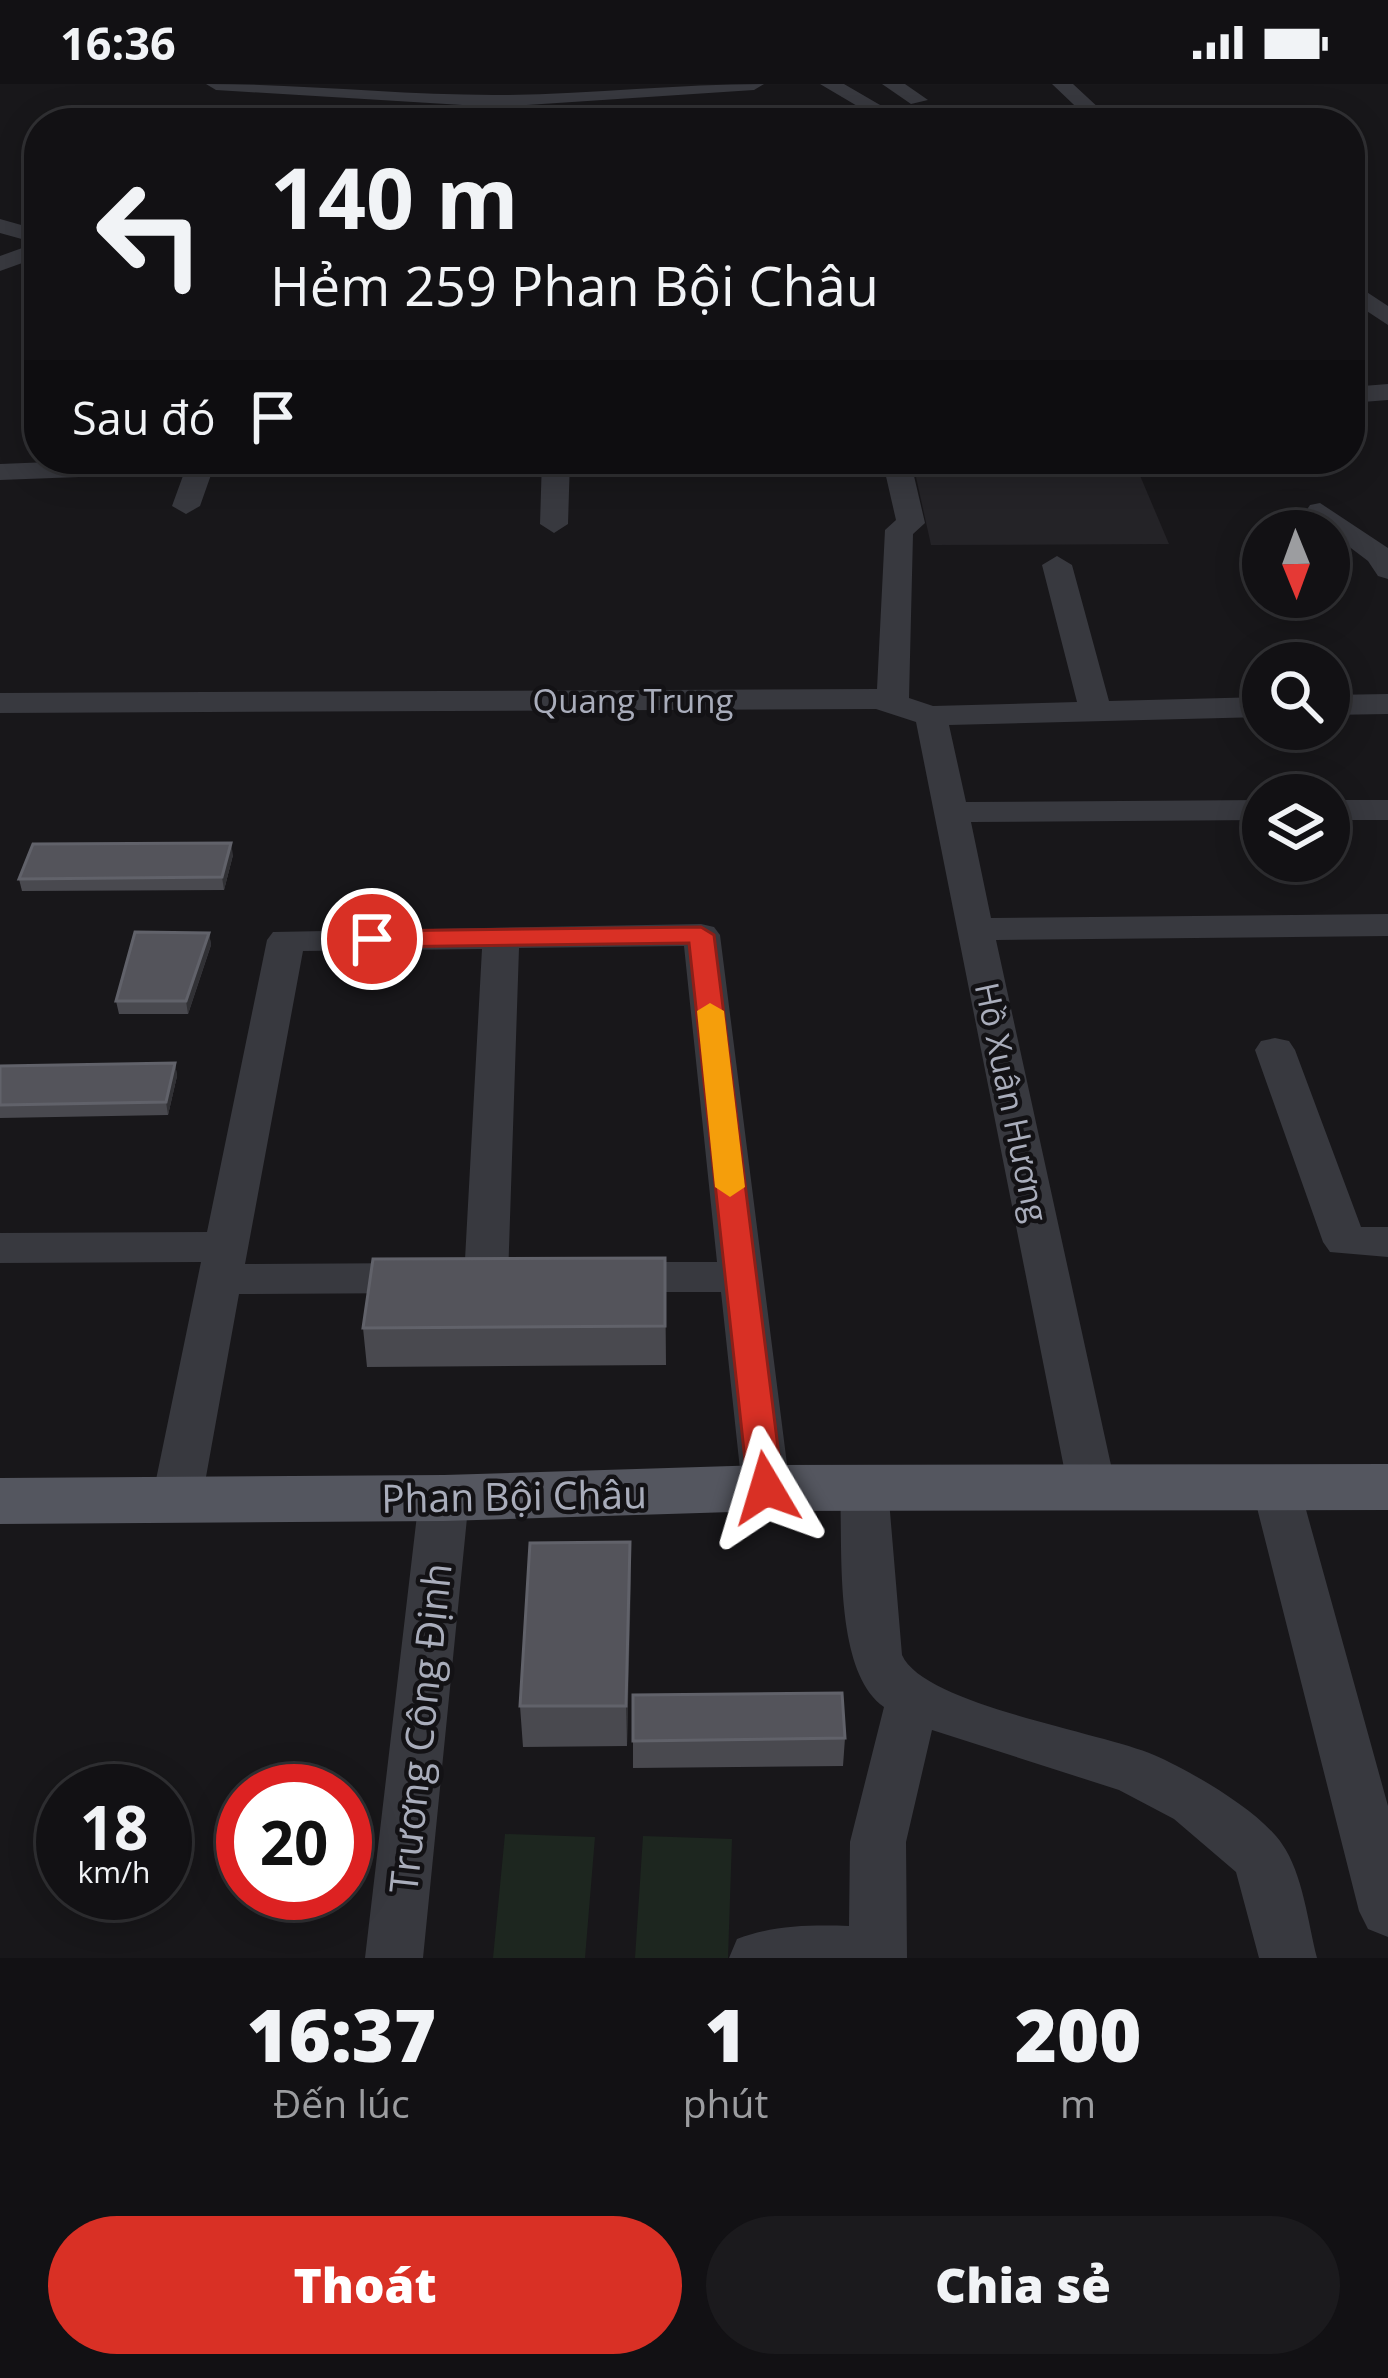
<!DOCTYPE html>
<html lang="vi">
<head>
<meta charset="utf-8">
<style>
  body { margin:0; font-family:"Open Sans",sans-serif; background:#1b1a1d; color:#f1f3f6; height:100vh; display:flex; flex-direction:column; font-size:45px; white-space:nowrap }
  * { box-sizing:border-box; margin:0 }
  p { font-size:39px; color:#9c9da0 }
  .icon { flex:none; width:66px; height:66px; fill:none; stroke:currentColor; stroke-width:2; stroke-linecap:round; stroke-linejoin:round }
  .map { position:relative; height:1874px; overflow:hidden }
  .details { display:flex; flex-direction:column; background:#121114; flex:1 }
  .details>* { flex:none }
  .hud { position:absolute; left:24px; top:24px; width:1341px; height:366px; border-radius:48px; box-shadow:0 6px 30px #0003,0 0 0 3px #313134; background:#121114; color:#f1f3f6; overflow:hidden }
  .needle { width:78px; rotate:179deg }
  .buttons { position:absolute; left:1242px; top:426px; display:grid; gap:24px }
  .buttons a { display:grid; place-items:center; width:108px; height:108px; border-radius:50%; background:#121114; box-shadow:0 6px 30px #0003,0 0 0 3px #313134; font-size:60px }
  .speed { position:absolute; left:36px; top:1680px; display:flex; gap:24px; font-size:60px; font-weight:700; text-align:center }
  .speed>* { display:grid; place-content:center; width:156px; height:156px; border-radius:50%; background:#121114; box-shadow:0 6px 30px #0003,0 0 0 3px #313134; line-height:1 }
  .speed small { font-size:30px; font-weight:400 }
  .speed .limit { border:18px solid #d22; background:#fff; color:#111 }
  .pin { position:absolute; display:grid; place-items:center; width:102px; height:102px; color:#fff; margin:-51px; border:6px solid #fff; border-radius:50%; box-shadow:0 3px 12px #0007 }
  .me { position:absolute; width:132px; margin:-66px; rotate:353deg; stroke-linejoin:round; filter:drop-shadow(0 0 9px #0008) }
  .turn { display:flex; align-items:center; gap:42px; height:252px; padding:0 48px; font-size:54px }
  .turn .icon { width:156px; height:156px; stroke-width:2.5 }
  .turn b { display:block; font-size:84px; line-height:102px }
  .then { display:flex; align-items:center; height:114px; padding:0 48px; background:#0003; gap:24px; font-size:45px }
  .eta { display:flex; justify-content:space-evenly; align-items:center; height:204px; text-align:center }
  .eta b { font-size:72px; font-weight:800; line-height:84px }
  .action { display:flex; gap:24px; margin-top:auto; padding:24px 48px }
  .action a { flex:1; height:138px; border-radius:72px; background:#d93025; color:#fff; font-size:48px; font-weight:800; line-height:138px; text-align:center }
  .action a+a { background:#1b1a1d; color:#f1f3f6 }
  .status { display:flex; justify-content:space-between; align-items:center; height:84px; padding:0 60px; background:#121114; direction:ltr }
  .status svg { height:33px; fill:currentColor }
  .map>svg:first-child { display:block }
  .built { fill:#242327 }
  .green { fill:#1d261f }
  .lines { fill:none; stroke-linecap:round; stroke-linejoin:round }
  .minor { fill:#38393f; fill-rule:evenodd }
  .major { fill:#54565f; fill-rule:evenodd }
  .wall { fill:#49494f }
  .shaded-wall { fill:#313135 }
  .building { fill:#54545b; stroke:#61626a; stroke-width:3 }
  .route { fill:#d93025; stroke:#8d1f18; stroke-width:3 }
  .slow { fill:#f59e0b }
  .labels { text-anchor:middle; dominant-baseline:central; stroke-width:9; stroke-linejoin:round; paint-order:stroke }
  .street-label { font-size:33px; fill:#a9adbb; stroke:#131215 }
  .near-street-label { font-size:39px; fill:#a9adbb; stroke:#131215 }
</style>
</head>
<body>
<div class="status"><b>16:36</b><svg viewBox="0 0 49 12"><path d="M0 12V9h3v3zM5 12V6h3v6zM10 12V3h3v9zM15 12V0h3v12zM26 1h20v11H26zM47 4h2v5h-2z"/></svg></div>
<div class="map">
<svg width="1388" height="1874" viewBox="0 0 1388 1874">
  <rect width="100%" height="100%" fill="#18171a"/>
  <!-- built -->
  <path class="built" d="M912,375H1133L1169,460L931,461Z"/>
  <!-- green -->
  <path class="green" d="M505,1750L595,1753L585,1874H493Z
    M643,1752L732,1755L728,1874H635Z"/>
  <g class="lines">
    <!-- minor -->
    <path class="minor" d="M206,0C303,0 398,11 494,11C584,11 674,0 764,0L754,6L495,23L216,6Z
      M820,0H844L911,39H886Z
      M882,0H905L928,16L911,20Z
      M1052,0H1073L1115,39H1093Z
      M0,135L39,146V173L0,187V172L36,159L0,149Z
      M1350,197L1388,222V241L1350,216Z
      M1388,300V316L1350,319V303Z
      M123,375H347L333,383L212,388L200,422L186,430L172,422L184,389L0,396V380Z
      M542,375H570L568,440L554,449L540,440Z
      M882,375H910L925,439L913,450L909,614L933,622L1077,618L1042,481L1057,472L1072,481L1109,617L1263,613V633L949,641L966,718L1263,716V736L971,738L991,834L1388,830V852L996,856L1116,1404L1109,1417L1092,1422L1075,1417L1068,1404L916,638L876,625L0,629V609L877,605L885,446L896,436Z
      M1320,419L1388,464V495L1378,492L1368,477L1310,433L1306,427L1310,421Z
      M1388,610V630L1329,631V611Z
      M1329,716H1388V736H1329Z
      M701,840L714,843L720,851L790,1404L783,1417L766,1422L749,1417L742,1404L721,1208H614L598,1204L592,1193L598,1182L614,1178H717L684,862L519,864L508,1194L502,1205L486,1209L470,1205L464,1194L482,865L303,867L245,1180L423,1179L439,1183L445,1194L439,1205L423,1209L239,1210L202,1415L194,1428L177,1434L160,1428L152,1415L201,1178L0,1179V1149L207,1148L267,856L273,848Z
      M1275,954L1289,957L1295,966L1361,1143H1388V1173L1330,1168L1323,1158L1255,966L1261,957Z
      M864,1386L881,1391L888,1404L902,1571C924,1621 1101,1648 1154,1671C1191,1687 1260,1727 1282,1760C1303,1790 1308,1839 1317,1874H1259L1236,1788L1174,1735L1119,1706L932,1646L906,1758L907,1874H729L737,1855C774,1841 810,1841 849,1842L850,1758L884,1623C833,1587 843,1464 840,1404L847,1391Z
      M1276,1386L1293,1391L1300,1404L1388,1722V1853L1368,1845L1359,1827L1252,1404L1259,1391Z
      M444,1395L461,1401L469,1414L423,1874H365L419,1414L427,1401Z"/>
    <!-- major -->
    <path class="major" d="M1388,1380V1426L766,1427L444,1437L0,1440V1394L444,1391L766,1381Z"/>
  </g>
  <!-- wall -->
  <path class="wall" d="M233,771L224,806L22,807L19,795Z
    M209,849L211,861L188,930H119L116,917Z
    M175,979L177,992L168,1031L0,1034V982Z
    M665,1174L666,1281L367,1283L363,1244Z
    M630,1458L627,1662L523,1663L520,1622Z
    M633,1611L845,1654L843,1682L633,1684Z"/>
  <!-- shaded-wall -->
  <path class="shaded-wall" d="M231,759L233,771L224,806L222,793Z
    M209,849L211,861L188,930L186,917Z
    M175,979L177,992L168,1031L166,1018Z
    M630,1458L631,1498L627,1662L626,1622Z"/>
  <!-- building -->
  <path class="building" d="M231,759L222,793L19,795L33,760Z
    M135,848L209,849L186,917H116Z
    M175,979L166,1018L0,1021V982Z
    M665,1174V1242L363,1244L373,1175Z
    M630,1458L626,1622H520L530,1459Z
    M842,1609L845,1654L633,1657V1611Z"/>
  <!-- route -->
  <path class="route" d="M701,843L714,851L783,1404L778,1413L766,1417L754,1413L748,1404L689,859L372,863L359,855L372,847Z"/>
  <!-- slow -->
  <path class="slow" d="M710,919L724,927L745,1103L730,1113L715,1103L697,927Z"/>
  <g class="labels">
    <!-- street labels -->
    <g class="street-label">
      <text x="633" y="616">Quang Trung</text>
      <text transform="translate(1012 1018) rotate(78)">Hồ Xuân Hương</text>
    </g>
    <!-- near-street labels -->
    <g class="near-street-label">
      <text transform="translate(514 1411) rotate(-1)">Phan Bội Châu</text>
      <text transform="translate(419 1644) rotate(-84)">Trương Công Định</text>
    </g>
  </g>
</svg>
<div class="buttons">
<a><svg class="needle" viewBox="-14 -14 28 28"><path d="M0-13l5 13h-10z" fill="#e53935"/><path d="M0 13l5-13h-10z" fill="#9c9da0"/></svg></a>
<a><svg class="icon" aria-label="search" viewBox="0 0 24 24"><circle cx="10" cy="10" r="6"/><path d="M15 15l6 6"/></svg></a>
<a><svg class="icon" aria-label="layers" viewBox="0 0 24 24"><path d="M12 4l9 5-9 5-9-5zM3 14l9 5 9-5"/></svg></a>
</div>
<div class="speed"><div>18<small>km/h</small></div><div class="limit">20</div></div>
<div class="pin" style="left:372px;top:855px;background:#d93025"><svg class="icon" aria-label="arrive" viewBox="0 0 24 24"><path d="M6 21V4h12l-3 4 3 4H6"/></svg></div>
<svg class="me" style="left:766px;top:1404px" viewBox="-20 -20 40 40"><path d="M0-17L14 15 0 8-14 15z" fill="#d93025" stroke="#fff" stroke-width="4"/></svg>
<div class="hud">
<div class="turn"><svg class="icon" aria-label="left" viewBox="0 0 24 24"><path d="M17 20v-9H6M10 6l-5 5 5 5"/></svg><div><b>140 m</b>Hẻm 259 Phan Bội Châu</div></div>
<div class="then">Sau đó<svg class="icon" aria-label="arrive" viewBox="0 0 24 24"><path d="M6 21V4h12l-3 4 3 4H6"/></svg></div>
</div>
</div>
<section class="details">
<div class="eta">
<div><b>16:37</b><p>Đến lúc</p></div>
<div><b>1</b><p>phút</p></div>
<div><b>200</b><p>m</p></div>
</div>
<div class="action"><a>Thoát</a><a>Chia sẻ</a></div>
</section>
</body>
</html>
